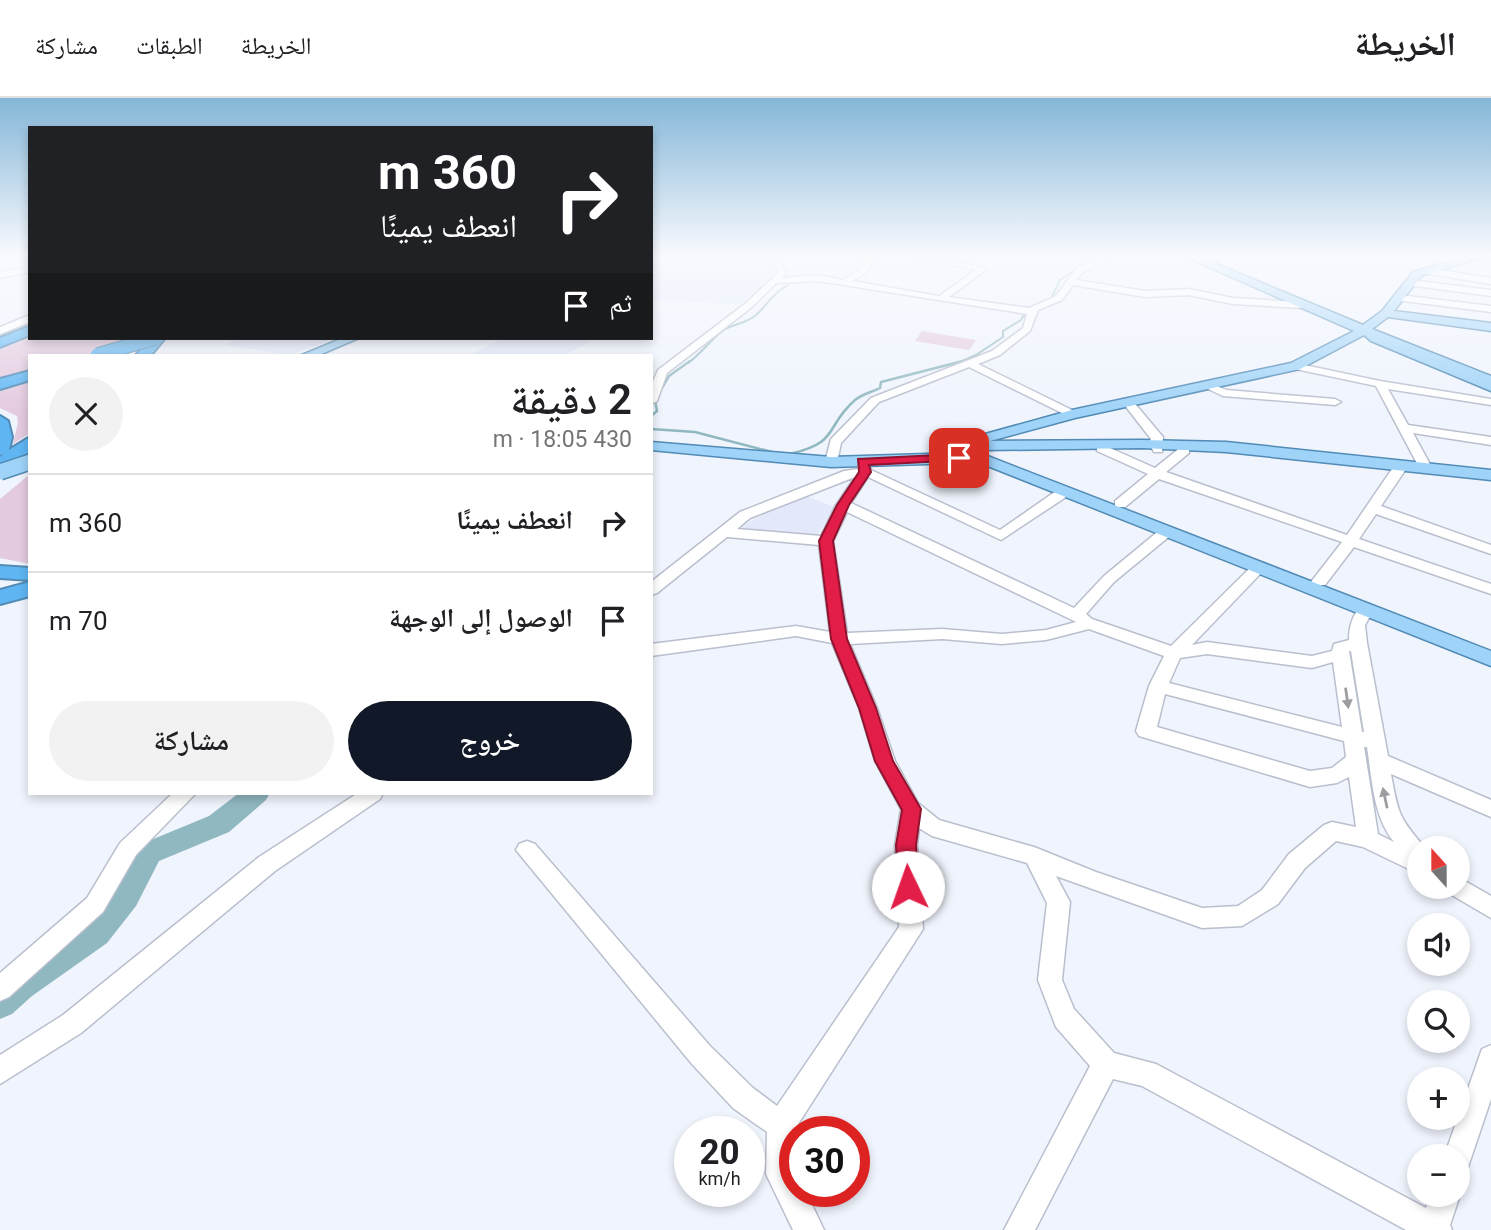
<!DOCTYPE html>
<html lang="ar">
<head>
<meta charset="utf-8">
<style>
  body { margin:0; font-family:Roboto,"Noto Naskh Arabic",sans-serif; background:#f2f2f2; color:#202124; direction:rtl; height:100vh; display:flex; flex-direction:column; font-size:26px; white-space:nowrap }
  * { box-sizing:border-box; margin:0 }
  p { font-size:23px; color:#757577 }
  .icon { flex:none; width:38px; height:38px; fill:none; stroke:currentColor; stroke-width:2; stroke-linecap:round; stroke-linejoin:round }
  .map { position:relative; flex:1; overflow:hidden; direction:ltr }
  .drawer { position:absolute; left:28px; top:256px; width:625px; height:441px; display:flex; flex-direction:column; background:#fff; border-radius:0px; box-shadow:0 4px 10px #0003; direction:rtl }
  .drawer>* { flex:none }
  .top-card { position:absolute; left:28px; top:28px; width:625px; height:214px; border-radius:0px; box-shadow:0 4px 10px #0003; direction:rtl; background:#202124; color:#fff; overflow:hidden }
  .needle { width:46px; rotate:339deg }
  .buttons { position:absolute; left:1407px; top:738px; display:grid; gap:14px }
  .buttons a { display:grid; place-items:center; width:63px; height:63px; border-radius:50%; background:#fff; box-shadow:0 4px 10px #0003; font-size:35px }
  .speed { position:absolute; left:674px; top:1018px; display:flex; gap:14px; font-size:35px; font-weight:700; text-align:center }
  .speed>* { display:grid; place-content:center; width:91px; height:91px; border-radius:50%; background:#fff; box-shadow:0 4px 10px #0003; line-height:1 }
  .speed small { font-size:18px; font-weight:400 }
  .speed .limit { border:10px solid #d22; background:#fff; color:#111 }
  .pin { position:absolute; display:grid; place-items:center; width:60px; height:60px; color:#fff; margin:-30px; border-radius:14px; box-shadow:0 4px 10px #0006 }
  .me { position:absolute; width:77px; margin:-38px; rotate:357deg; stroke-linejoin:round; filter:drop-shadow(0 0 5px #0008) }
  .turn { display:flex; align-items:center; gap:24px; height:147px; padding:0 21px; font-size:32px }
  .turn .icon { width:91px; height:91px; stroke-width:2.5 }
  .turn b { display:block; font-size:49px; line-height:60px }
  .then { display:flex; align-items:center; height:66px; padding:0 21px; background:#0003; gap:14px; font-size:26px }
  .round { display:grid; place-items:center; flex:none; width:74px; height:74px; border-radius:37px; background:#f2f2f2 }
  .summary { display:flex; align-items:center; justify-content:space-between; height:119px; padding:0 21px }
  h1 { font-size:42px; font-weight:600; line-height:52px }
  .button { display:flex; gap:14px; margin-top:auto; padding:14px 21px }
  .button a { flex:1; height:80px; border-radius:42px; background:#111827; color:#fff; font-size:28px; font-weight:600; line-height:80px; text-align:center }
  .button a+a { background:#f2f2f2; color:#202124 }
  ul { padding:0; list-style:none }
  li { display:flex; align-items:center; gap:21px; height:98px; padding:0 21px; border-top:2px solid #e0e0e0 }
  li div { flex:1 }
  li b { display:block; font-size:26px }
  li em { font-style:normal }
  header { display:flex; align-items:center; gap:42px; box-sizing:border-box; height:98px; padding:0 35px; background:#fff; border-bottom:2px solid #e0e0e0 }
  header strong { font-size:33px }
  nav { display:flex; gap:38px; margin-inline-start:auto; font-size:24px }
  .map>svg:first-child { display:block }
  .built { fill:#e3e9fb }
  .green { fill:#e4cadf }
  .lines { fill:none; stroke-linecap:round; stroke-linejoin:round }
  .stream-far1 { stroke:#90b8c0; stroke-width:2 }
  .stream { stroke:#90b8c0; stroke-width:2.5 }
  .river { fill:#90b8c0; fill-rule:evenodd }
  .minor-casing { stroke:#babfce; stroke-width:3 }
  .major-casing { stroke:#528bb5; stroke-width:3 }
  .highway-casing { stroke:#528bb5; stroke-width:4 }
  .minor { fill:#fff; fill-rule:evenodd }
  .major { fill:#9fd3f8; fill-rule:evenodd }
  .highway { fill:#5fb6f3; fill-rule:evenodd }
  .major-bridge-casing { stroke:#528bb5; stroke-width:18; stroke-linecap:butt }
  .highway-bridge-casing { stroke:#528bb5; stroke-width:15; stroke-linecap:butt }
  .major-bridge { stroke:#9fd3f8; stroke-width:15 }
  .highway-bridge { stroke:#5fb6f3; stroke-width:13 }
  .oneway { fill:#9c9da0 }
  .route { fill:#e11d48; stroke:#92132f; stroke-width:2 }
</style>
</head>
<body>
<header>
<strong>الخريطة</strong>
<nav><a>الخريطة</a><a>الطبقات</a><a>مشاركة</a></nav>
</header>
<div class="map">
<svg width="1491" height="1132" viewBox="0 0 1491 1132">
  <rect width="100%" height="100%" fill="#f0f4fd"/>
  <!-- built -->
  <path class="built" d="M651,157H766L775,175L742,206L651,202Z
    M240,240H337L289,257L225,247Z
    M504,240H595L566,257H470Z
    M806,398L834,409L816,439L737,433L756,420Z"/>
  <!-- green -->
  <path class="green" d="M922,233L976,242L969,252L915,243Z
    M30,239V240H135L132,243L86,257H30V274L0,283V251Z
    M30,284V335L13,346L18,324L17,318L0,310V293Z
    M30,376V466L0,460V401Z"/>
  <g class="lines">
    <!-- stream-far1 -->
    <path class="stream-far1" d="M1051,201L1060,182L1078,170
      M1027,211L1044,203
      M688,265C701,256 712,240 725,231C735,226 747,225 756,217C769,205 772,196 788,187
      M958,265L976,257L1003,239V233L1021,222L1026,214"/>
    <!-- stream -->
    <path class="stream" d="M659,295L669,278L690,263
      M651,318L657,313L655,302
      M651,331L695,334L772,354
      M790,356C841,344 824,329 855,302C862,296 872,294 880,290L881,284L963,263"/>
    <!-- river -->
    <path class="river" d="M239,695H270L266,702L229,734L159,763L136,808L107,845L32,898L12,916L0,921V884L85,825L114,790L139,747L209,718Z"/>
    <!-- minor casing -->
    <g class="minor-casing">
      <path id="minor" d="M768,157H776L786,175L782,180L818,177L843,182L860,171L868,157H876L866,175L852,183L939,198L976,172L913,157H930L987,171L949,199L1029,210L1056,198L1076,171L1106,157H1117L1082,175L1076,182L1145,193L1189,191L1233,200L1301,204L1306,207L1301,210L1233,206L1189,197L1145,199L1073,187L1062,202L1038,212L1030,233L1000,257L978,266L1076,314V318H1068L969,269L879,304L841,345L837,364L831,368L825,364L831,341L871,300L992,253L1023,230L1027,216L818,183L776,185L752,209L667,275L657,303L651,306V288L658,272L746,205L778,175Z
        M1441,157H1454L1467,163L1463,165Z
        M30,169V174L0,180V174Z
        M1426,170L1491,180V186L1423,175Z
        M1410,182L1491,192V198L1407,187V183Z
        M1399,197L1491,208V214L1396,202V198Z
        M30,217V224L0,236V229Z
        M1295,265L1380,283L1491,301V307L1388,291L1408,327L1491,339V347L1413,335L1432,370L1431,373H1421L1376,288L1291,270V266Z
        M1210,285L1226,292L1335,301L1341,304L1335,307L1223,298L1206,290L1204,288Z
        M1123,301H1131L1163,339L1162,354H1154L1148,344L1151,341L1123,305Z
        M1101,346L1155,370L1181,349H1189V355L1166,374L1347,437L1394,368H1404L1406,371L1381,408L1491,447V456L1376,416L1359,441L1491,486V496L1354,449L1325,487H1313L1311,484L1342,444L1159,381L1125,409H1115V403L1148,376L1097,353V347Z
        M862,360L867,361L871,372L1000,432L1059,391H1069V397L1001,442L868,379L851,405L1074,510L1104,478L1161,431H1171L1173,434L1171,437L1114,484L1086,516L1092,521L1171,548L1253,467H1263L1266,470L1263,473L1192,547L1207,544L1312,558L1332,553L1334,546L1349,542C1349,528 1352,521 1359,509H1371L1373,513L1365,527L1367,545L1388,658L1491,702V719L1391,676C1398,716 1399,720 1426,751H1419V776L1363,749L1336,743L1305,770L1278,806L1242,828L1202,830L1056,778L1070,804L1062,882L1074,911L1114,955L1156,966L1426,1110L1430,1097H1458V1092L1460,1097L1450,1127L1452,1132H1406L1142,988L1113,981L1035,1132H1004L1090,968L1056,929L1038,882L1047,805L1027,765L932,738L919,730L917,747L923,831L795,1031L794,1094H806L824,1132H793L766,1076L767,1034L733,1010L692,966L516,752L519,746L527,743L535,746L710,948L753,990L777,1008L899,829L895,747L901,711L875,663L859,610L832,545L796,538L651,558V546L796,528L830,534L819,447L727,439L657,495L651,497V484L740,414L844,373L858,371L856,364ZM855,379L836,407L821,438L737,431L750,420ZM847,414L1070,521L1076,524L1046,532L1002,536L942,531L847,535L833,443ZM1089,531L1164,558L1149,588L1136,633L1139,638L1310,689L1337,685L1349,679L1356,729L1332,724L1324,727L1289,756L1262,792L1238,808L1202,810L1096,774L1034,749L939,722L918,705L895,663L877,610L850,546L942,541L1002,546L1046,542ZM1349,553H1351L1364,634H1362ZM1207,556L1312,570L1333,564L1342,629L1169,585L1180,560ZM1165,596L1344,643L1346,659L1332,670L1310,673L1157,629ZM1364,649H1367C1372,681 1373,718 1394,744L1378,736Z
        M173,695H196L136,757L103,814L9,899L0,903V875L87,800L120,745Z
        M358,695H383L380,701L275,773L81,935L0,986V957L63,917L259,759Z
        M1458,779L1491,798V820L1450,796L1447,789H1458Z
        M1491,947V1001L1468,1069L1458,1073V1059H1444L1482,951Z"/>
    </g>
    <!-- major casing -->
    <g class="major-casing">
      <path id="major" d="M1181,157H1195L1363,227L1382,213L1413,174L1471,157H1488L1421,178L1394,213L1491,225V233L1388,219L1372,231L1491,278V293L1371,243L1364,237L1300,271L1075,320L990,343L1142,342L1226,344L1491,372V382L1226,354L1142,350L987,352L982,351L981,346L967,347L965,344L967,341L1072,312L1291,265L1354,233Z
        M343,240H359L319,257H302Z
        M651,344L831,359L959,355L967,360L959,365L831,369L651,352Z
        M985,357L1491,553V568L980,365L977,362Z"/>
    </g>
    <!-- highway casing -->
    <g class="highway-casing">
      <path id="highway" d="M30,228V237L0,249V240Z
        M151,240H165L151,257H136Z
        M30,273V282L0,291V281Z
        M0,318L8,323L12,339L9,352L30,339V353L6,372L0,373V359L3,356L0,357Z
        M0,468L30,470V482L0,480Z
        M30,484V498L0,506V492Z"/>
    </g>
    <!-- minor -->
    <use href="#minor" class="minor"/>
    <!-- major -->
    <use href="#major" class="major"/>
    <!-- highway -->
    <use href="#highway" class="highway"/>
    <!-- major-bridge casing -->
    <g class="major-bridge-casing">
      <path id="major-bridge" d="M0,374L30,364"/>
    </g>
    <!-- highway-bridge casing -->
    <g class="highway-bridge-casing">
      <path id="highway-bridge" d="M97,257L155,240"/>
    </g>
    <!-- major-bridge -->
    <use href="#major-bridge" class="major-bridge"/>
    <!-- highway-bridge -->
    <use href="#highway-bridge" class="highway-bridge"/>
  </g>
  <!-- one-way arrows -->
  <defs><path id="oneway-solid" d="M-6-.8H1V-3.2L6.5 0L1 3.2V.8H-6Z" transform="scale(1.75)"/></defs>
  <g class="oneway">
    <use href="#oneway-solid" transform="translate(1347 600) rotate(82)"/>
    <use href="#oneway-solid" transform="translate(1385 700) rotate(-102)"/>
  </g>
  <!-- sky -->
  <linearGradient id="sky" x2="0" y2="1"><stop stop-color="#85b6d8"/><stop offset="0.5" stop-color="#f8fafe"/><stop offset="1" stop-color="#f8fafe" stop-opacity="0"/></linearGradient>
  <rect width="1491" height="316" fill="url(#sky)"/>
  <!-- route -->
  <path class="route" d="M959,356L964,360L963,362L869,367L871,374L849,407L833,443L847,541L876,610L893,663L921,711L916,747L919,789L916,795L908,798L901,795L898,789L896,747L902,712L875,663L859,610L831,541L819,443L837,407L859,374L858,361Z"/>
</svg>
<div class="buttons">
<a><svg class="needle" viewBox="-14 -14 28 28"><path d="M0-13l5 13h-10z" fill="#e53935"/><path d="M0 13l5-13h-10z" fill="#757577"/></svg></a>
<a><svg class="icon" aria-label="sound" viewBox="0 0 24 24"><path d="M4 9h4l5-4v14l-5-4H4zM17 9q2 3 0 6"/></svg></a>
<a><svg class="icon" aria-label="search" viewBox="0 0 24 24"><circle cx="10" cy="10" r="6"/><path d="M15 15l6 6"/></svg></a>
<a>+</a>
<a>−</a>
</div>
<div class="speed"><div>20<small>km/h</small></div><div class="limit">30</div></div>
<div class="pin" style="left:959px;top:360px;background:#d93025"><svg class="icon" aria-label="arrive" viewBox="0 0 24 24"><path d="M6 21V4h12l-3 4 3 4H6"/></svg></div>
<svg class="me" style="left:908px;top:789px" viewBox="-20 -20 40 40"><circle r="19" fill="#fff"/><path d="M0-13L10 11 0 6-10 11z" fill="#e11d48"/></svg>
<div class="top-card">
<div class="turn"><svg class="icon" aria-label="right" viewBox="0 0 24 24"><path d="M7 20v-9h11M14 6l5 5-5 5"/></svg><div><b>360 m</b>انعطف يمينًا</div></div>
<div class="then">ثم<svg class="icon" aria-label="arrive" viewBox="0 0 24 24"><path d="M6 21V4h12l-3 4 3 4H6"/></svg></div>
</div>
<section class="drawer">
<div class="summary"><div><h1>2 دقيقة</h1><p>430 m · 18:05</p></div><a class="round"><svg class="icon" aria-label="close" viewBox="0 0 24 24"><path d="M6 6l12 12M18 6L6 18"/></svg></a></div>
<ul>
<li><svg class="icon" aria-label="right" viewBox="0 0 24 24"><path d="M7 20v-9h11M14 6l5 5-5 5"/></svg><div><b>انعطف يمينًا</b></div><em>360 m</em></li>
<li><svg class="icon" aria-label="arrive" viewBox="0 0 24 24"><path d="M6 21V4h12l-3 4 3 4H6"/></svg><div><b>الوصول إلى الوجهة</b></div><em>70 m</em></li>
</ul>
<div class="button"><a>خروج</a><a>مشاركة</a></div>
</section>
</div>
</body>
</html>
